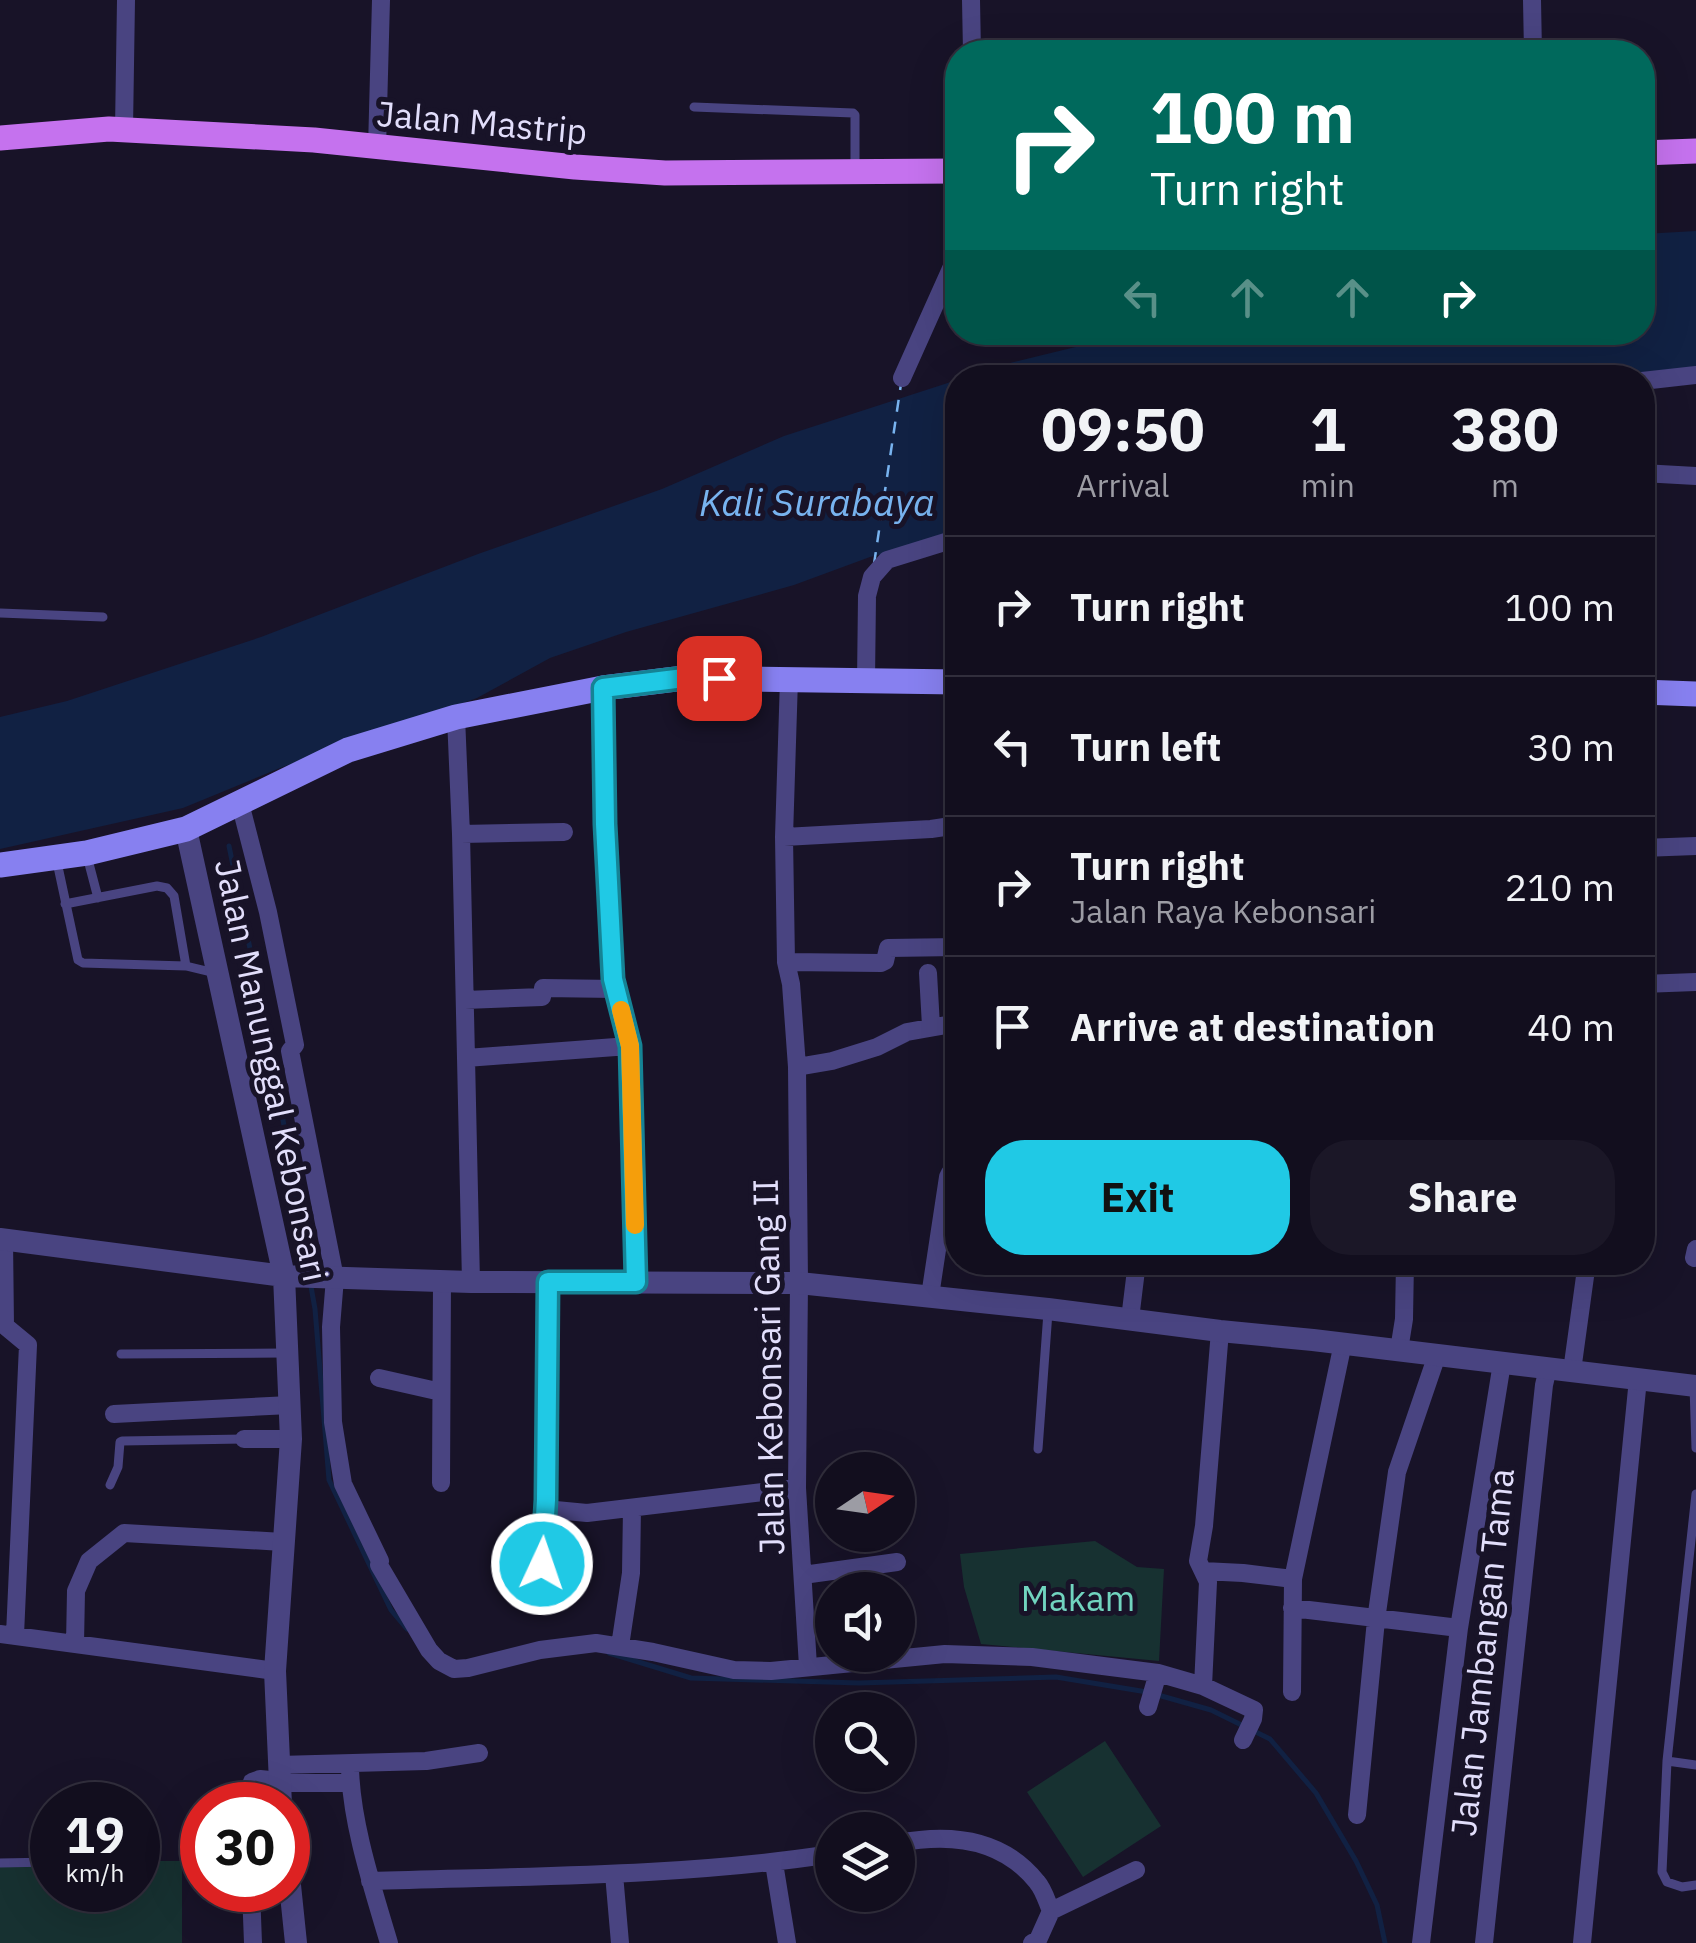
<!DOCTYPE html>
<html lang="en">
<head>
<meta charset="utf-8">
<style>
  body { margin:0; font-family:"IBM Plex Sans",sans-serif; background:#1b1727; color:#f1f3f6; height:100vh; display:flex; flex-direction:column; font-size:38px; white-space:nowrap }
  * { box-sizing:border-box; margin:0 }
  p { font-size:32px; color:#9c9ca4 }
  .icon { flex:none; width:55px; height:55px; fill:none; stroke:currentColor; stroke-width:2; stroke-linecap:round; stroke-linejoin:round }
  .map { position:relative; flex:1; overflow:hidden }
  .sheet { position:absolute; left:945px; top:365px; width:710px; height:910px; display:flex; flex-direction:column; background:#120e1e; border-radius:40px; box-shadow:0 10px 40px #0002,0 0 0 2px #312e3c }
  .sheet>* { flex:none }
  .hud { position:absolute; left:945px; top:40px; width:710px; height:305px; border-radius:40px; box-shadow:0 10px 40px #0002,0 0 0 2px #312e3c; background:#00695c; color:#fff; overflow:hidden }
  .needle { width:65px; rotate:77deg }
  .controls { position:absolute; left:815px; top:1452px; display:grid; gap:20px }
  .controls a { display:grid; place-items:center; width:100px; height:100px; border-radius:50%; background:#120e1e; box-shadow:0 10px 40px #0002,0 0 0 2px #312e3c; font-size:50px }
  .speed { position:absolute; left:30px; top:1782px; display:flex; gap:20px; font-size:50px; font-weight:700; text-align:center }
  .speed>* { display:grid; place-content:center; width:130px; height:130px; border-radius:50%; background:#120e1e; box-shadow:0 10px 40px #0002,0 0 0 2px #312e3c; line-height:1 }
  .speed small { font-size:25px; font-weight:400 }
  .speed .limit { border:15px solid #d22; background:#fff; color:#111 }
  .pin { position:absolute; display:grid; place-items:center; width:85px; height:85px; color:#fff; margin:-42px; border-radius:20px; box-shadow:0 5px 15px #0006 }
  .me { position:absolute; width:110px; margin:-55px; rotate:3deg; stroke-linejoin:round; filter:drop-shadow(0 0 8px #0008) }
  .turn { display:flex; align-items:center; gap:35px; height:210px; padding:0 40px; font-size:45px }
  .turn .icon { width:130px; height:130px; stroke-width:2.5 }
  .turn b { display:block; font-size:70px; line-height:85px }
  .lanes { display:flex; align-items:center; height:95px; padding:0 40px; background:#0003; justify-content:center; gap:50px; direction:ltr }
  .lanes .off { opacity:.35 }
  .eta { display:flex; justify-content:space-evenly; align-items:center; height:170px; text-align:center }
  .eta b { font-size:60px; font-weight:700; line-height:70px }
  .cta { display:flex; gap:20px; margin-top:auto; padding:20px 40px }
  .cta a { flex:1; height:115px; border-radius:40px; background:#20c9e5; color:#111; font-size:40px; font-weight:700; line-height:115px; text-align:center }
  .cta a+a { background:#1b1727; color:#f1f3f6 }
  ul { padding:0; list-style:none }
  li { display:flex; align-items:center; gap:30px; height:140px; padding:0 40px; border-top:2px solid #312e3c }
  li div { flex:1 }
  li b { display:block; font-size:38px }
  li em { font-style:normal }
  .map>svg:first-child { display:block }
  .green { fill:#173131 }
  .water { fill:#112143 }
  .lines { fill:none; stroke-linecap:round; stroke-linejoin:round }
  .stream { stroke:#112143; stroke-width:5 }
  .ferry { stroke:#78b3ef; stroke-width:2.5; stroke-dasharray:12 10; stroke-linecap:butt }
  .service { stroke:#494481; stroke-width:9 }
  .minor { stroke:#494481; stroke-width:18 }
  .tertiary { stroke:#494481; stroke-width:22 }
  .secondary { stroke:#8780f0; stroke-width:25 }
  .primary { stroke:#c572ee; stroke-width:25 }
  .route-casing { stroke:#158395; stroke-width:25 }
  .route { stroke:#20c9e5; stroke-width:18 }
  .slow { stroke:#f59e0b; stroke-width:18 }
  .labels { text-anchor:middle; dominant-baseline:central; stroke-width:10; stroke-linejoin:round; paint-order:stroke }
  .street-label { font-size:35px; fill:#e2defb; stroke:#181328 }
  .park-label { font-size:35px; fill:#71d4bf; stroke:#181328 }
  .water-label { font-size:38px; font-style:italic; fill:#78b3ef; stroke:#181328 }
</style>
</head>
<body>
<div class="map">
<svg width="1696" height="1943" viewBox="0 0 1696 1943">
  <rect width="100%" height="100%" fill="#181328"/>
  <!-- green -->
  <path class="green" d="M1095,1541L1137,1567L1164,1569L1159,1661L981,1644L964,1587L960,1554Z
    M1105,1741L1161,1826L1083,1877L1027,1792Z
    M0,1860H52V1890H138V1861H182V1943H0Z"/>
  <!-- water -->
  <path class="water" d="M1696,231V366L1640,377L966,378L998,366L1133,333L1642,332L1643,234Z
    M957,380V535L870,557L794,585L626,632L550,658L477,698L280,768L183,808L0,849V717L67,701L261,637L478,554L662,489L784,436Z"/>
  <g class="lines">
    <!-- stream -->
    <path class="stream" d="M229,846L274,1066L308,1270
      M310,1281L315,1309L329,1480L391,1610L407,1629
      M609,1653L691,1678L859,1683L1056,1677L1147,1692
      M1158,1695L1211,1710L1270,1739L1316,1793L1356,1861L1377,1905L1385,1943"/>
    <!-- ferry -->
    <path class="ferry" d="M874,564L901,384"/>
    <!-- service -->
    <path class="service" d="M694,107L853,113L855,115V170
      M0,613L103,617
      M87,856L98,898
      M57,862L78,960L83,963L186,966L215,973
      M65,904L157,886L167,888L174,896L186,966
      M121,1354L284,1353
      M1694,1386L1696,1448
      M1038,1449L1048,1312
      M110,1485L118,1467L120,1442L122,1441L244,1439
      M1696,1494L1667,1761L1662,1872L1667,1882L1682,1887L1696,1885
      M1667,1761L1696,1765
      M138,1861H143
      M0,1863L52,1862"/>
    <!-- minor -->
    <path class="minor" d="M971,0L972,52
      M1532,0L1533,52
      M124,129L126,0
      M377,148L381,0
      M902,378L958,253
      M1642,381L1696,375
      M1642,473L1696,476
      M789,679L784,837L786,962L791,984L797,1067L799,1283L797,1488L808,1666
      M866,681L867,596L872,577L887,560L958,538
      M603,688L605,824L613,979L629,1046L636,1282
      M456,717L461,834L471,1282
      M240,803L268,912L295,1045L290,1051L335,1278L331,1327L333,1422L343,1484L380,1561L379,1565L429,1650L439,1661L454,1669L468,1668L540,1650L596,1643L653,1652L734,1670L771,1671L945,1654L1032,1657L1158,1673L1203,1686L1254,1710L1253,1719L1243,1740
      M461,834L564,832
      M784,837L931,829L958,825
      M1642,848L1696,846
      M786,962L881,963L885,961L888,948L958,947
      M928,973L931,1026
      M1642,984L1696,982
      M465,1000L542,997L543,988L616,989
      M466,1058L629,1046
      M797,1067L832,1061L877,1047L907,1032L958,1023
      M4,1239L5,1326L28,1345L15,1635
      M1694,1258L1696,1249
      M930,1296L948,1177L950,1173L958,1167
      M1130,1319L1137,1262
      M1399,1350L1404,1319L1405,1262
      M1572,1371L1587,1262
      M379,1378L441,1392
      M114,1414L290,1405
      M244,1439H291
      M441,1483L442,1281
      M545,1509L587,1513L797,1488
      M1203,1571L1243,1573L1293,1579
      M803,1575L897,1562
      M541,1592L546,1500L548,1282
      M1292,1608L1459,1628
      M0,1634L275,1671
      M75,1644L76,1591L89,1561L124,1533L283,1542
      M620,1646L631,1573L632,1508
      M1203,1686L1208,1582L1198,1561L1204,1526L1220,1331
      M1292,1692L1293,1579L1343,1343
      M1148,1707L1158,1673
      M350,1764C350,1820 373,1889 389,1943
      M279,1765L426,1761L479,1753
      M279,1783H350
      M248,1805V1793L252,1782L260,1779L270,1780
      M1357,1815L1376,1620L1397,1472L1437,1355
      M898,1843C950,1833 1002,1838 1037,1882C1044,1890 1047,1902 1051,1911L1038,1940L1032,1943
      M774,1863L787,1943
      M614,1874L620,1943
      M370,1881C524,1876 680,1877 832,1854
      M251,1890L253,1943
      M1051,1911L1136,1870
      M1421,1943L1459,1628L1502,1363
      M1484,1943L1544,1385L1548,1368
      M1582,1943L1638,1379"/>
    <!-- tertiary -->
    <path class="tertiary" d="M186,829L284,1276L291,1439L275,1671L281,1805
      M0,1239L284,1276L471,1282L799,1283L1048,1309L1220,1331L1313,1340L1696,1386
      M288,1866L296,1943"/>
    <!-- secondary -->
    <path class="secondary" d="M1642,692L1696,694
      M0,865L87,853L186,829L348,750L456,717L603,688L684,678L958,682"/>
    <!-- primary -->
    <path class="primary" d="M0,138L109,129L314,140L575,167L665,173L958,171
      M1642,153L1696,151"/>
  </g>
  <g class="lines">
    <!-- route casing -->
    <g class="route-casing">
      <path id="route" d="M542,1564L546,1500L548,1282H636L630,1046L613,979L605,824L603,688L684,678H719"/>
    </g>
    <!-- route -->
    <use href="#route" class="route"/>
    <!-- slow -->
    <path class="slow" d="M621,1010L630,1046L635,1225"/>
  </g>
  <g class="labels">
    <!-- street labels -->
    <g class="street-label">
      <text transform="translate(482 122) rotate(5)">Jalan Mastrip</text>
      <text transform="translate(272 1070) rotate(78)">Jalan Manunggal Kebonsari</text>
      <text transform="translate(768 1367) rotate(-91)">Jalan Kebonsari Gang II</text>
      <text transform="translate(1482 1652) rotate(-84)">Jalan Jambangan Tama</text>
    </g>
    <!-- park labels -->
    <g class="park-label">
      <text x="1078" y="1598">Makam</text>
    </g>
    <!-- water labels -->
    <g class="water-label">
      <text x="817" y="501">Kali Surabaya</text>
    </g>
  </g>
</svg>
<div class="controls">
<a><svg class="needle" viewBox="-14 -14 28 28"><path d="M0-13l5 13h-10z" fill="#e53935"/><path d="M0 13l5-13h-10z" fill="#9c9ca4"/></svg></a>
<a><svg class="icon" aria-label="sound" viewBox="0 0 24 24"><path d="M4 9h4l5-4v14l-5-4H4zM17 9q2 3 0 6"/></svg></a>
<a><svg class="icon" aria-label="search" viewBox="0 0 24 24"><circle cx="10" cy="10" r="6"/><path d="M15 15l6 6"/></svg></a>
<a><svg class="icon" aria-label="layers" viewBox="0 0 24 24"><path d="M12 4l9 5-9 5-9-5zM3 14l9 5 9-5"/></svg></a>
</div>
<div class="speed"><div>19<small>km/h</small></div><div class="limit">30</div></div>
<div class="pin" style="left:719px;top:678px;background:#d93025"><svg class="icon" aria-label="arrive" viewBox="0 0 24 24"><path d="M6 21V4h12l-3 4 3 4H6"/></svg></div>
<svg class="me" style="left:542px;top:1564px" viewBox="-20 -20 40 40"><circle r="17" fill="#20c9e5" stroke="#fff" stroke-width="3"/><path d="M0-11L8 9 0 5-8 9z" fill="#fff"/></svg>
<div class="hud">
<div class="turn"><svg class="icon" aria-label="right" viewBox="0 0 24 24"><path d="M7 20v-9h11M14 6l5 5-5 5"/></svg><div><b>100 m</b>Turn right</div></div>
<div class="lanes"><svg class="icon off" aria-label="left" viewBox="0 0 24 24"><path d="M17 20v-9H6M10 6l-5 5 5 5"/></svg><svg class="icon off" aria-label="ahead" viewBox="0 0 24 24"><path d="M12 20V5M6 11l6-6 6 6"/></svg><svg class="icon off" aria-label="ahead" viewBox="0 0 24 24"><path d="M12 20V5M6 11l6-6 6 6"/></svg><svg class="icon" aria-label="right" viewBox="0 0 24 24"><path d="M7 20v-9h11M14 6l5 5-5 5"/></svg></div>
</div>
<section class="sheet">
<div class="eta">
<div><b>09:50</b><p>Arrival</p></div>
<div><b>1</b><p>min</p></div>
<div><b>380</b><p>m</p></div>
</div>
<ul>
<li><svg class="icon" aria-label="right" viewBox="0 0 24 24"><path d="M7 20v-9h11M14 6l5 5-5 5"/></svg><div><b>Turn right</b></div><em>100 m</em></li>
<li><svg class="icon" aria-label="left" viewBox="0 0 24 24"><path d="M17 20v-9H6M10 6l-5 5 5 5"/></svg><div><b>Turn left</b></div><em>30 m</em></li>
<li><svg class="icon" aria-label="right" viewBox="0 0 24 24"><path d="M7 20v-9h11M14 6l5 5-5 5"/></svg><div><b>Turn right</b><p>Jalan Raya Kebonsari</p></div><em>210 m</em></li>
<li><svg class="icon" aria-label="arrive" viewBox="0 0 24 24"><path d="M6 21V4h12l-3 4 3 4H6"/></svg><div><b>Arrive at destination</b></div><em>40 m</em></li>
</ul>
<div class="cta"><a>Exit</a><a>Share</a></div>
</section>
</div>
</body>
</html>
